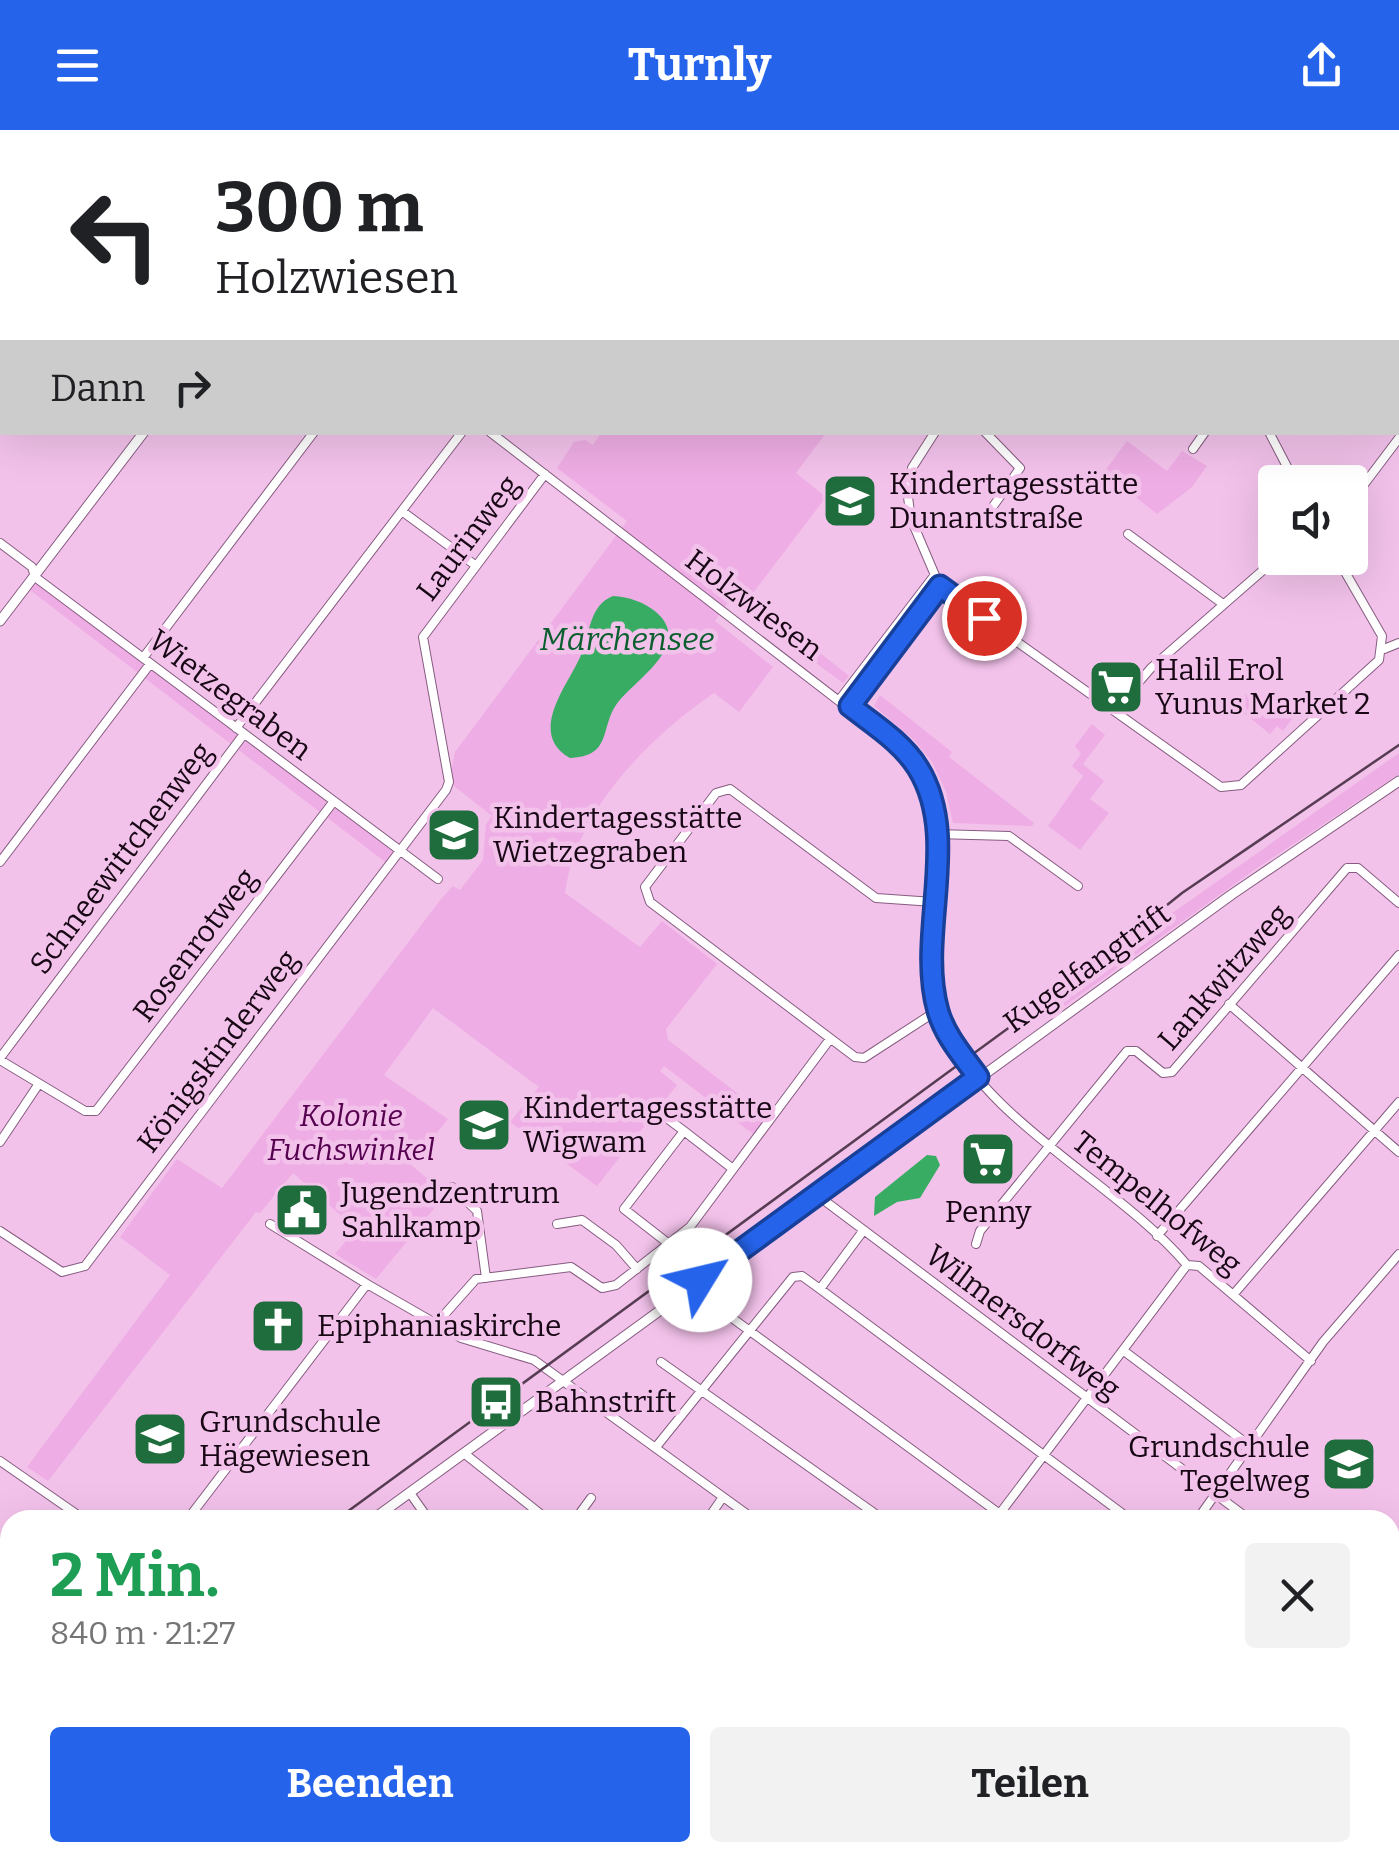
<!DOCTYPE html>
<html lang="de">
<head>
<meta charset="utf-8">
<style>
  body { margin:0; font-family:Bitter,serif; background:#f2f2f2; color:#202124; height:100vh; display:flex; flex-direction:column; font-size:38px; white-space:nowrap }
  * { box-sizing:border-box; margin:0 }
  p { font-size:32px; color:#757577 }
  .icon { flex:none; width:55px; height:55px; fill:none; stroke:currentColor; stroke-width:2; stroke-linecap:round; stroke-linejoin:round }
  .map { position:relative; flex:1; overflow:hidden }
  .side { position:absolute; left:0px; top:1380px; width:1400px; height:352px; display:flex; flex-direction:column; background:#fff; border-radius:30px 30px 0 0; box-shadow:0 10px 40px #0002 }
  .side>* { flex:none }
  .hud { position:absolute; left:0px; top:0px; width:1400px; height:305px; box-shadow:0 10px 40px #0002; background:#fff; color:#202124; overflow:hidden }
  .buttons { position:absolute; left:1258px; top:335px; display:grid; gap:20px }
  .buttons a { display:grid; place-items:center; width:110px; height:110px; border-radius:10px; background:#fff; box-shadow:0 10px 40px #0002; font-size:50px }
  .pin { position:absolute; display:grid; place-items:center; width:85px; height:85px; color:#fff; margin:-42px; border:5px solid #fff; border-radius:50%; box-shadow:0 2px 10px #0007 }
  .me { position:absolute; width:110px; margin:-55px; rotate:54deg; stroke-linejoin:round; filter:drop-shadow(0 0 8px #0008) }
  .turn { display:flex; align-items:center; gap:35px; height:210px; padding:0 50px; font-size:45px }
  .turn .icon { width:130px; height:130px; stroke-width:2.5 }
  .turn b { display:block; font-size:70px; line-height:85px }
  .then { display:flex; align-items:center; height:95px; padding:0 50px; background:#0003; gap:20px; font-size:38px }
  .round { display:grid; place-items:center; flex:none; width:105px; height:105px; border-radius:10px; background:#f2f2f2 }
  .summary { display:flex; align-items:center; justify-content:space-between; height:170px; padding:0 50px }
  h1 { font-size:60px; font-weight:700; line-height:75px; color:#1e9e55 }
  .action { display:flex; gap:20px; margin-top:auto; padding:20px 50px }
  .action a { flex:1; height:115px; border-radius:10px; background:#2563eb; color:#fff; font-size:40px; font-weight:700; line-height:115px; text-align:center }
  .action a+a { background:#f2f2f2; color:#202124 }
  header { display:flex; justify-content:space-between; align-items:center; height:130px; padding:0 50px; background:#2563eb; color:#fff; font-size:45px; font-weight:700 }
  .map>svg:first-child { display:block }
  .green { fill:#eeade4 }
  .water { fill:#39ac63 }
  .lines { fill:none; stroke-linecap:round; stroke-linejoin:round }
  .stream { stroke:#39ac63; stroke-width:2.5 }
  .minor-casing { stroke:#865c80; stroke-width:10 }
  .tertiary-casing { stroke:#865c80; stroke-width:11 }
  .minor { stroke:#fff; stroke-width:8 }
  .tertiary { stroke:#fff; stroke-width:9 }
  .tram { stroke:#573d53; stroke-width:2.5 }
  .route-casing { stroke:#184099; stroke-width:25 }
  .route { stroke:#2563eb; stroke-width:18 }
  .labels { text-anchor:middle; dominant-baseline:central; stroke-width:9; stroke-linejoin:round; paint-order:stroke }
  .poi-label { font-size:30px; fill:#170715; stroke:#f3c2eb; text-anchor:start }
  .street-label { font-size:30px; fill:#170715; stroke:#f3c2eb }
  .park-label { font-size:30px; font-style:italic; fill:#560050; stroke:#f3c2eb }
  .water-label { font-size:32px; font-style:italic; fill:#0b5f2f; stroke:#f3c2eb }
</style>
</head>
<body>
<header><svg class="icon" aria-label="menu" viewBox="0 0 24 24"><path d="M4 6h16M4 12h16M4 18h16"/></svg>Turnly<svg class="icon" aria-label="share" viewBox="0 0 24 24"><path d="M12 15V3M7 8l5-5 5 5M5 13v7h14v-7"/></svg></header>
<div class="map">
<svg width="1399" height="1731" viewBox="0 0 1399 1731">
  <rect width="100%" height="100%" fill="#f3c2eb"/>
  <!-- green -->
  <path class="green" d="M602,302L826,303L796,343L826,367L750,467L849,546L843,553L730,470L715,491L773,537L739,582L714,563C648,608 576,681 565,763L640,817L662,791L717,834L666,899L668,910L771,989L757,1007L664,936L660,941L677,955L597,1056L510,992L539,957L433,878L384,945L448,989L411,1035L446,1064L376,1149L335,1124L356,1099L293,1043L260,1083L256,1082L48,1351L27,1337L170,1145L120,1107L177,1029L222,1058L441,769L453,756L460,760L483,730L486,694L492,686L449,652L455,622L627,391L557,338L574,312L585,310L593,315Z
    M1127,311L1167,341L1182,321L1207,336L1192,357L1157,384L1104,342Z
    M35,447L399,721L389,735L26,457Z
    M1246,564L1263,575L1271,565L1296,584L1283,601L1277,596L1270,604L1236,577Z
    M880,565L952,622L949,627L1034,693L1032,696L953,693L946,662L932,632L913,609L874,576Z
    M1092,594L1105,605L1083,634L1104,651L1090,669L1109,683L1080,720L1048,696L1083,646L1072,636L1081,624L1075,616Z
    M1399,623V644L1254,740L1051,886L1046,879L1161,791Z"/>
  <!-- water -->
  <path class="water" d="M613,466C629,467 644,472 656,482C695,516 632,551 616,575C600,599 612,626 570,628C526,603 569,554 581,525C590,504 589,475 613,466Z
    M927,1025L936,1026L940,1035L920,1068L897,1072L874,1086L875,1067Z"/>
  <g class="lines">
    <!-- stream -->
    <path class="stream" d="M1390,1691L1399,1678
      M1369,1731L1373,1722"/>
    <!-- minor casing -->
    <g class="minor-casing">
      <path id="minor" d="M71,0L74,2
        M395,0L399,2
        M662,0L666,2
        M922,0L925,2
        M1229,0L1231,2
        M816,2L819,0
        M0,110L2,107
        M0,294L2,291
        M490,302L909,625C968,706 906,808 943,894C984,991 1120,1055 1187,1135L1199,1136L1311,1231
        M935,302L912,338L908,367L911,389L940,457L1221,657L1241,655L1379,530L1382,506L1337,428
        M985,302L1020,338L994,375
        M1269,302L1295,352
        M1193,319L1205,302
        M1350,373L1399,308
        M403,382L475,435
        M1128,404L1223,474
        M0,413L32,437L35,447L438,749
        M1384,519L1399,513
        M143,528L314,302
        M840,569L934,446
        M849,576L940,457
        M1114,581L1151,538L1277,428
        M236,598L462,302
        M936,704L1009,706L1078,756
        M0,732L150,534
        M934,772L876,768L730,659L716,663L645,757L650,772L855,927L864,928L938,880
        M1229,874L1399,1022
        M0,928L244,604
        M0,930L85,981H96L334,671
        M656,980L684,1001
        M0,1012L38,955
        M452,1057L477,1081L486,1148
        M817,1065L1250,1390
        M270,1094L367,1154
        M557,1094L582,1090L616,1115L637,1139
        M0,1101L62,1142L85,1136L446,660L449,652L423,507L545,344
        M1157,1106L1399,825
        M669,1114L624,1079L684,1001L733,1039
        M976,1114L980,1101L1127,921H1136L1163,943L1172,942L1347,738H1358L1399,773
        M820,1159L1131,1390
        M1233,1165L1399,972
        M728,1185L1008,1390
        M436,1194L476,1149L571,1137L602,1158L616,1155L690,1097L830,909
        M1124,1221L1250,1316
        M661,1232L884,1390
        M656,1317L793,1147L802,1146L820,1159L863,1101
        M465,1324L548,1390
        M0,1331L85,1390
        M410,1363L429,1390
        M187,1390L367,1154L461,1208L534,1230L755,1390
        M575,1390L591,1368
        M707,1390L723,1367
        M995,1390L1187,1135
        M1197,1390L1323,1212L1399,1124
        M1390,1494L1399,1501
        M1390,1573L1399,1560
        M1390,1580L1394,1586L1390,1596
        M0,1598L10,1591
        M92,1722L104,1731
        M539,1722L551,1731
        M643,1722L655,1731
        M749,1722L756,1728L754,1731
        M1217,1722L1228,1731
        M248,1731L255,1722
        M615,1731L622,1722
        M1294,1731L1300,1722"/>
    </g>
    <!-- tertiary casing -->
    <g class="tertiary-casing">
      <path id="tertiary" d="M372,2L374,0
        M0,491L144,302
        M372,1390L1231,765L1399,651
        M0,1665L10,1658"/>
    </g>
    <!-- minor -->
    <use href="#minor" class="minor"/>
    <!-- tertiary -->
    <use href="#tertiary" class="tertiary"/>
    <!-- tram -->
    <path class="tram" d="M1333,0L1334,2
      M1398,127L1399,130
      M336,1390L1070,853L1182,763L1399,615
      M0,1640L10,1633"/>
  </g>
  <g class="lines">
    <!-- route casing -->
    <g class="route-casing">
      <path id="route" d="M700,1150L978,947C963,926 945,906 938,881C916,804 962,709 918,638C902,612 873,594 850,576L940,456L984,488"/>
    </g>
    <!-- route -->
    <use href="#route" class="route"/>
  </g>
  <!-- icons -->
  <defs>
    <g id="school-square" transform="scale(2.875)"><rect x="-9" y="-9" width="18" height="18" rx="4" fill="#1f6c3c" stroke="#f3c2eb"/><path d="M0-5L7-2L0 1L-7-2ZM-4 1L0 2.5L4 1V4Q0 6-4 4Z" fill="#fff"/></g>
    <g id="supermarket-square" transform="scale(2.875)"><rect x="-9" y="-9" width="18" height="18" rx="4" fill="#1f6c3c" stroke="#f3c2eb"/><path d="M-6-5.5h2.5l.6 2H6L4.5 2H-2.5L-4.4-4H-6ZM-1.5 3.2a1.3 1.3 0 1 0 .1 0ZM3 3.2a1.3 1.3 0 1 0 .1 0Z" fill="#fff"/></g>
    <g id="civic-square" transform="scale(2.875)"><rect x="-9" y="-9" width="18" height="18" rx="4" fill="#1f6c3c" stroke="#f3c2eb"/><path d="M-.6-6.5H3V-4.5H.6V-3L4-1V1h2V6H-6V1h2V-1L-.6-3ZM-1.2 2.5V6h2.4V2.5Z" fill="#fff"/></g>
    <g id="church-square" transform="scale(2.875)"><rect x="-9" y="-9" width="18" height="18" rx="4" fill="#1f6c3c" stroke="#f3c2eb"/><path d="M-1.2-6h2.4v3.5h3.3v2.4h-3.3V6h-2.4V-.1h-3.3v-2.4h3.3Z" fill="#fff"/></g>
    <g id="bus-square" transform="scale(2.875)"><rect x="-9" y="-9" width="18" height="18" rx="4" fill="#1f6c3c" stroke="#f3c2eb"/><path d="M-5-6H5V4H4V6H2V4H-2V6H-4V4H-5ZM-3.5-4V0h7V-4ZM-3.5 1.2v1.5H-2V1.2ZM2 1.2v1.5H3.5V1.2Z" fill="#fff"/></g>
  </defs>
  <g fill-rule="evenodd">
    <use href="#school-square" x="850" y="371"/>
    <use href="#supermarket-square" x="1116" y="557"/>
    <use href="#school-square" x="454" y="705"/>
    <use href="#school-square" x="484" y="995"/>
    <use href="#supermarket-square" x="988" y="1029"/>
    <use href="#civic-square" x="302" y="1080"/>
    <use href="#church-square" x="278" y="1196"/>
    <use href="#bus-square" x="496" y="1272"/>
    <use href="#school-square" x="160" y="1309"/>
    <use href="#school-square" x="1349" y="1334"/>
  </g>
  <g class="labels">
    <!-- poi labels -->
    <g class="poi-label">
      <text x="889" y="354">Kindertagesstätte<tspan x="889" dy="34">Dunantstraße</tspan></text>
      <text x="1155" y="540">Halil Erol<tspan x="1155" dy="34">Yunus Market 2</tspan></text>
      <text x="493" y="688">Kindertagesstätte<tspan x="493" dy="34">Wietzegraben</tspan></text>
      <text x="523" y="978">Kindertagesstätte<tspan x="523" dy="34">Wigwam</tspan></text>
      <text x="341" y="1063">Jugendzentrum<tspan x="341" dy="34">Sahlkamp</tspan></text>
      <text x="988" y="1082" text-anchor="middle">Penny</text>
      <text x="317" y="1196">Epiphaniaskirche</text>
      <text x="535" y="1272">Bahnstrift</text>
      <text x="199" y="1292">Grundschule<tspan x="199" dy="34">Hägewiesen</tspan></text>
      <text x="1310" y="1317" text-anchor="end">Grundschule<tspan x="1310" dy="34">Tegelweg</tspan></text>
    </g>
    <!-- street labels -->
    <g class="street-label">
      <text transform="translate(468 408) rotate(-53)">Laurinweg</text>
      <text transform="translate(754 475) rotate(37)">Holzwiesen</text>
      <text transform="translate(230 565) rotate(37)">Wietzegraben</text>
      <text transform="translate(121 728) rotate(-53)">Schneewittchenweg</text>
      <text transform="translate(195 815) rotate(-53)">Rosenrotweg</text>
      <text transform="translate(1087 838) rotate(-36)">Kugelfangtrift</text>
      <text transform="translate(1224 847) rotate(-49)">Lankwitzweg</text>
      <text transform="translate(218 921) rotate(-53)">Königskinderweg</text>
      <text transform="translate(1157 1073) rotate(39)">Tempelhofweg</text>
      <text transform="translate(1023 1192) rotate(37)">Wilmersdorfweg</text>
    </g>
    <!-- park labels -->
    <g class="park-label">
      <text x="351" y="986">Kolonie<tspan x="351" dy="34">Fuchswinkel</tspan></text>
    </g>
    <!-- water labels -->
    <g class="water-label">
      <text x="627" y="509">Märchensee</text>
    </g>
  </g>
</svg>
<div class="buttons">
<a><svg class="icon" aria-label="sound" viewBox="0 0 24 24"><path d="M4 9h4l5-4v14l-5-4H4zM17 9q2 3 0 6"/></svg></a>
</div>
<div class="pin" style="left:984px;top:488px;background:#d93025"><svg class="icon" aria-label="arrive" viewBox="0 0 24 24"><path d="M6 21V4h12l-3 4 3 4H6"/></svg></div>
<svg class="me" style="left:700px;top:1150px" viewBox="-20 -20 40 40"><circle r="19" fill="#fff"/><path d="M0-13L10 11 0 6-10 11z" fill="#2563eb"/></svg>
<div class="hud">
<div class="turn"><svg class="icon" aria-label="left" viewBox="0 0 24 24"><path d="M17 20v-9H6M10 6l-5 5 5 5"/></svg><div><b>300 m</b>Holzwiesen</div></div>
<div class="then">Dann<svg class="icon" aria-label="right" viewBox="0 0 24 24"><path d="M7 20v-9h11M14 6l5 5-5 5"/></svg></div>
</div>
<section class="side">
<div class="summary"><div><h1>2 Min.</h1><p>840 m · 21:27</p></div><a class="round"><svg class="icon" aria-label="close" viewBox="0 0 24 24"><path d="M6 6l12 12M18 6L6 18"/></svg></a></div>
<div class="action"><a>Beenden</a><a>Teilen</a></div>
</section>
</div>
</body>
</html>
